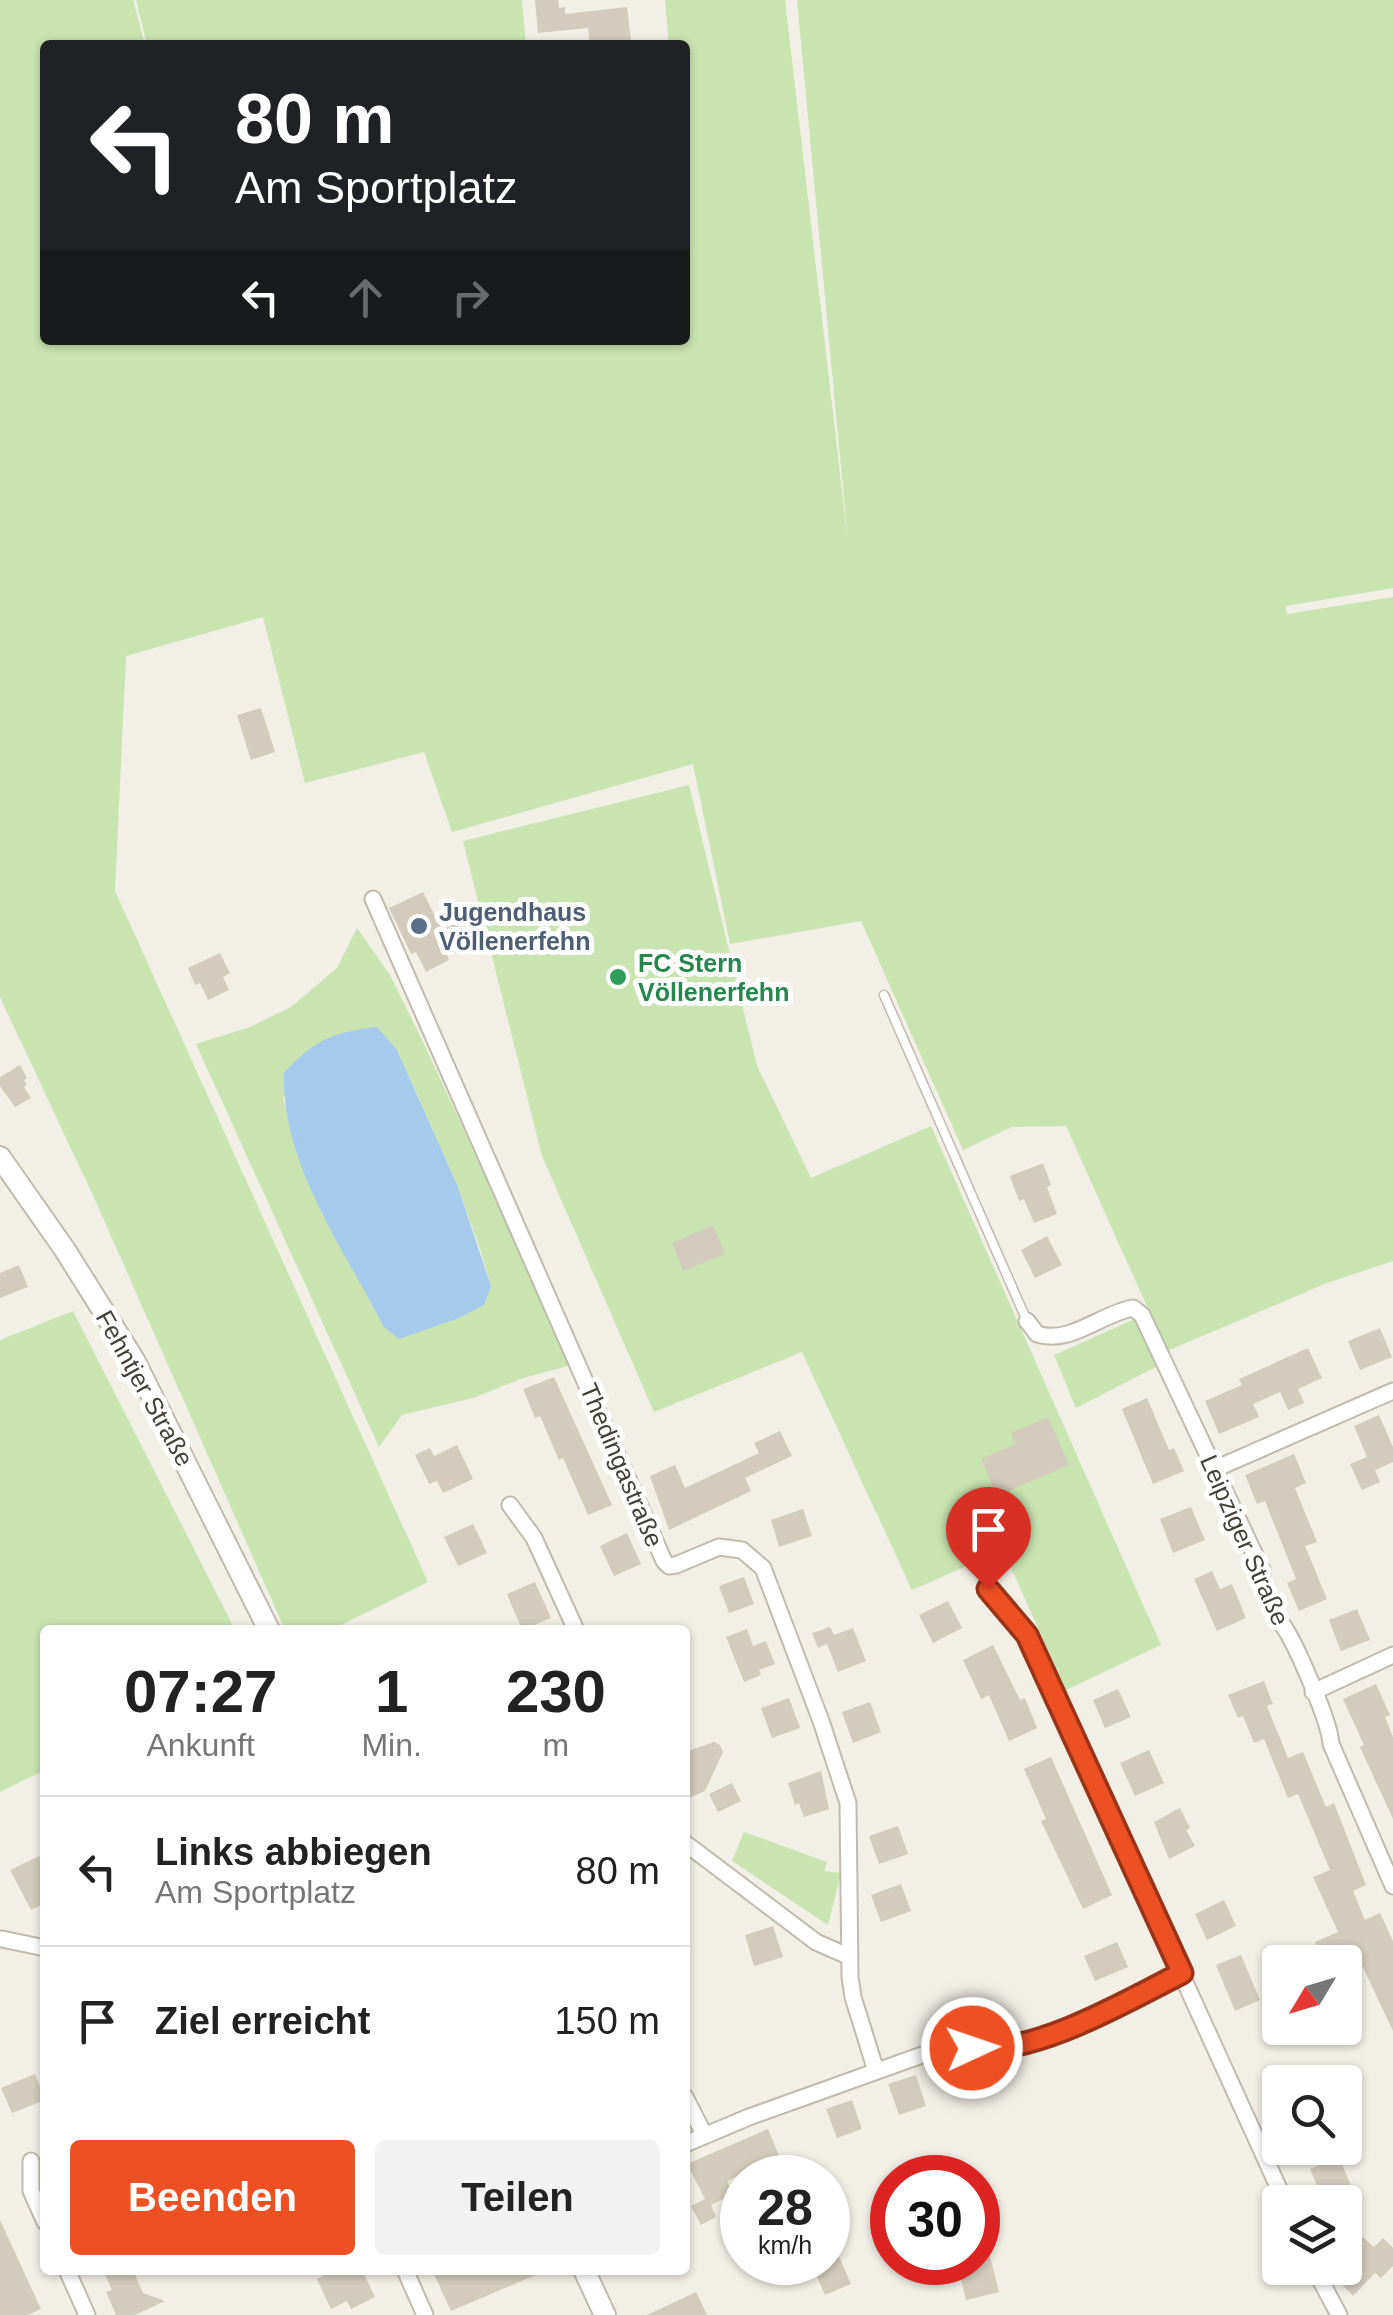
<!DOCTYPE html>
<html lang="de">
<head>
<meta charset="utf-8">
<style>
  body { margin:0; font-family:Helvetica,sans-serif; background:#f2f2f2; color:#222; height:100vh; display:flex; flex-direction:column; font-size:38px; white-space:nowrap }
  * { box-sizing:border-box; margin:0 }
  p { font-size:32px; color:#767676 }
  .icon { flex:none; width:55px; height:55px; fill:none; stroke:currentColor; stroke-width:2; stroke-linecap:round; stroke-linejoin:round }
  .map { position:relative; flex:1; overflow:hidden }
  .side { position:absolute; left:40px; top:1625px; width:650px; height:650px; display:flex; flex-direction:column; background:#fff; border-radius:10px; box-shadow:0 2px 8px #0004 }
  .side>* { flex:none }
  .guide { position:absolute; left:40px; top:40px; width:650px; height:305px; border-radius:10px; box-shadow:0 2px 8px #0004; background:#202124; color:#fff; overflow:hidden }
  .needle { width:65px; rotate:232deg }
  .controls { position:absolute; left:1262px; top:1945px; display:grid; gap:20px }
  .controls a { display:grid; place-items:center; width:100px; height:100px; border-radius:10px; background:#fff; box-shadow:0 2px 8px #0004; font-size:50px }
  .speed { position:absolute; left:720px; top:2155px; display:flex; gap:20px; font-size:50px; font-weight:700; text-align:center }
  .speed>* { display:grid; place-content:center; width:130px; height:130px; border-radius:50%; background:#fff; box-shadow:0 2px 8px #0004; line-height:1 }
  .speed small { font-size:25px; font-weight:400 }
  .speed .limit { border:15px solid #d22; background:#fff; color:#111 }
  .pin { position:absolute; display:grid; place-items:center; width:85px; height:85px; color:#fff; margin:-102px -42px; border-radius:50% 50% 50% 0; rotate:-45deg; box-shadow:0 0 10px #0007 }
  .pin .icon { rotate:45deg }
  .me { position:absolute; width:110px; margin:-55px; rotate:87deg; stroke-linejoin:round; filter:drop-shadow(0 0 8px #0008) }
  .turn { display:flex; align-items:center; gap:35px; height:210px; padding:0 30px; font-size:45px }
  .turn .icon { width:130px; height:130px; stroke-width:2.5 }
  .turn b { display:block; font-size:70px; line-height:85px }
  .lanes { display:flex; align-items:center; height:95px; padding:0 30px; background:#0003; justify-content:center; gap:50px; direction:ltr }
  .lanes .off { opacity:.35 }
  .eta { display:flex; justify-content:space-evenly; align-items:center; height:170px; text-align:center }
  .eta b { font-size:60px; font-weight:600; line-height:70px }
  .cta { display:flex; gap:20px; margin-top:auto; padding:20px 30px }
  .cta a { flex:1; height:115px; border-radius:10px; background:#ed5022; color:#fff; font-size:40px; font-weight:600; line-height:115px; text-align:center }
  .cta a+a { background:#f2f2f2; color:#222 }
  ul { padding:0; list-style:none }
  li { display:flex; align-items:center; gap:30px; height:150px; padding:0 30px; border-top:2px solid #e0e0e0 }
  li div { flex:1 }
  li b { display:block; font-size:38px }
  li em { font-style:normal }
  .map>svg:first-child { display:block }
  .green { fill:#c9e4b1; fill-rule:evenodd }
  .water { fill:#a6caec }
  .building { fill:#d3ccbc }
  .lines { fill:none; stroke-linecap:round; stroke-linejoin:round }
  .service-casing { stroke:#c0bbac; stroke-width:11 }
  .minor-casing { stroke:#c0bbac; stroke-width:19 }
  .tertiary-casing { stroke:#c0bbac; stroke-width:24 }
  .service { stroke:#fff; stroke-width:8 }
  .minor { stroke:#fff; stroke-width:15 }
  .tertiary { stroke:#fff; stroke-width:20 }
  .route-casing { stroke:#9a3416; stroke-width:25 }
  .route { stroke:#ed5022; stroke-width:18 }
  .service-dot { fill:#5c6f8a; stroke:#fff; stroke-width:4 }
  .leisure-dot { fill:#2e9e5b; stroke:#fff; stroke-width:4 }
  .labels { text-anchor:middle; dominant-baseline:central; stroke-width:10; stroke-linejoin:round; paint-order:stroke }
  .service-label { font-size:25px; font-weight:bold; fill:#4e5e75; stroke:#fff; text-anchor:start }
  .leisure-label { font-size:25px; font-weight:bold; fill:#27864d; stroke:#fff; text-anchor:start }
  .street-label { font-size:25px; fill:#444036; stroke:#fff }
</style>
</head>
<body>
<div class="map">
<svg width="1393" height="2315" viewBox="0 0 1393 2315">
  <rect width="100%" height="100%" fill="#f2efe6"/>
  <!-- green -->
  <path class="green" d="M0,0H133L145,45H45V340H685V45H669L665,0H785L848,542L797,0H1393V588L1286,606L1287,614L1393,597V1261L1327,1283L1167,1351L1066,1126L1012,1127L963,1150L861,921L730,944L693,764L452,832L424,752L305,783L263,617L126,656L115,891L428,1582L331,1630H285L96,1202L0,997Z
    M136,0H522L526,45H147Z
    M689,785L757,1066L811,1178L931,1126L1161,1645L1066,1690L1003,1550L912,1590L802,1352L654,1412L542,1156L463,841Z
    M357,928L390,975L426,1048L572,1365L523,1378L473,1398L402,1415L379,1447L196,1044L250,1027L291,1007L337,968ZM397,1050L458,1187L481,1252L491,1286L483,1305L458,1318L383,1326L324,1214L295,1147L283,1097Z
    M73,1311L235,1630H45V1770L0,1792V1340Z
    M1137,1318L1156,1367L1076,1408L1054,1355Z
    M744,1832L827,1862L824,1871L841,1873L828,1925L732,1861Z"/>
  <!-- water -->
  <path class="water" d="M377,1027L397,1050L458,1187L491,1286L484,1305L459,1318L399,1339L383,1326C344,1248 281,1164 284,1073C314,1040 333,1032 377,1027Z"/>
  <!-- building -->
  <path class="building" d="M535,0H558L559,8L565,7V14L627,7L631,40L590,45L588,28L538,33Z
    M261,708L275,752L251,760L237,715Z
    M423,892L442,930L457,923L463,936L443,946L449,960L426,972L416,952L411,954L389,908Z
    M220,953L230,973L223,977L229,990L208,1000L200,983L195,985L188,968Z
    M20,1065L27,1078L24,1080L27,1085L24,1087L31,1098L15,1107L0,1086V1077Z
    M1043,1163L1051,1185L1047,1187L1057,1214L1034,1223L1024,1199L1019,1201L1010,1176Z
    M713,1225L725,1254L683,1271L672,1243Z
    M1047,1236L1062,1265L1035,1278L1021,1250Z
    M19,1265L28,1287L0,1298V1273Z
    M1380,1328L1392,1357L1360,1370L1348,1341Z
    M1308,1348L1322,1378L1298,1389L1304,1403L1288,1410L1280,1392L1253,1404L1259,1417L1219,1434L1205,1401L1242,1385L1239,1379Z
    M554,1377L612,1505L588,1515L563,1458L559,1460L540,1416L535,1418L523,1389Z
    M1147,1398L1169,1450L1174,1448L1184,1471L1153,1484L1122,1409Z
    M1379,1415L1393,1447V1462L1375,1470L1380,1482L1362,1490L1350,1464L1367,1457L1354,1426Z
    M1048,1417L1069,1465L997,1496L981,1459L1016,1444L1011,1433Z
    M780,1431L792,1456L745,1478L751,1491L669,1530L650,1476L675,1465L685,1488L759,1453L754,1443Z
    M457,1445L473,1479L443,1493L437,1481L429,1484L415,1455L430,1448L434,1456Z
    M1294,1454L1306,1483L1295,1488L1317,1542L1305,1546L1327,1599L1299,1611L1287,1583L1296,1579L1265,1501L1257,1504L1245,1475Z
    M1191,1507L1205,1540L1173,1553L1160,1519Z
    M803,1509L812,1536L779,1547L771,1520Z
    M473,1524L487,1553L458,1566L444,1537Z
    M627,1533L641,1564L614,1576L600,1546Z
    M1212,1571L1220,1589L1232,1584L1246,1618L1217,1631L1194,1579Z
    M744,1577L754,1604L729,1613L719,1586Z
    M535,1582L551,1618L522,1630L507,1594Z
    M948,1601L962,1628L933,1643L919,1615Z
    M1357,1609L1370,1640L1341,1651L1329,1620Z
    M830,1627L834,1635L853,1628L866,1661L838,1672L827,1644L818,1648L812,1633Z
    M747,1629L753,1646L766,1641L775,1664L759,1670L761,1675L744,1682L726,1637Z
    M993,1645L1020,1700L1025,1698L1037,1728L1009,1741L989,1695L981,1699L963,1660Z
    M1264,1681L1273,1704L1267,1706L1288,1758L1303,1752L1326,1807L1334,1803L1366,1885L1353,1891L1365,1920L1380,1913L1393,1941V2031L1359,1959L1351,1962H1323L1315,1942L1338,1932L1313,1877L1330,1870L1298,1794L1288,1798L1264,1739L1254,1743L1243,1716L1238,1718L1228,1695Z
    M1376,1684L1390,1715L1385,1717L1393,1737V1819L1360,1747L1364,1745L1343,1699Z
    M1118,1689L1131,1717L1105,1728L1093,1700Z
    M789,1698L800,1728L772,1738L761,1708Z
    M870,1702L881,1732L853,1743L842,1712Z
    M714,1742L720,1745L723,1752L705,1791L689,1798L685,1790V1752Z
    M1149,1750L1164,1783L1135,1796L1120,1763Z
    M1051,1757L1112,1895L1083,1909L1041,1821L1046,1819L1024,1769Z
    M821,1771L829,1809L804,1817L799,1803L795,1805L788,1783Z
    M732,1783L741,1801L718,1812L709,1794Z
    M1180,1808L1190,1828L1186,1830L1195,1846L1169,1859L1154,1822Z
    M898,1826L908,1854L879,1864L869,1836Z
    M39,1856L45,1868V1903L31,1910L10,1870Z
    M901,1884L911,1911L881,1922L871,1895Z
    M1224,1900L1236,1926L1207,1940L1195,1914Z
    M773,1926L783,1957L754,1966L745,1935Z
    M1117,1942L1128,1967L1095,1981L1084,1956Z
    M1241,1955L1260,2000L1235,2011L1216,1965Z
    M35,2074L45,2100L12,2113L1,2088Z
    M916,2075L926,2106L899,2115L888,2084Z
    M852,2100L862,2129L837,2138L826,2109Z
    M768,2129L782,2163L756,2173L754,2168L727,2181L733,2194L711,2205L716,2217L701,2225L691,2206L705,2199L687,2164Z
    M1339,2157L1362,2212L1345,2219V2202H1324L1310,2169Z
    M0,2220L41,2309L28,2315H0Z
    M978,2229H983L999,2292L966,2300L957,2262H978Z
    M1363,2237L1374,2247L1383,2238L1393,2248V2266L1381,2278L1375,2273L1353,2296L1326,2268H1345V2256Z
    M838,2254L851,2284L825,2295L812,2265L828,2262V2258Z
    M103,2270H133L143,2293L165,2301L135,2315H116L106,2292L112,2290Z
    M335,2270H362L375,2297L351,2309L347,2301L331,2309L317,2279Z
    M432,2270H547L451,2311Z
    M696,2292L707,2315H647Z"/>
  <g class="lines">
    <!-- service casing -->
    <g class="service-casing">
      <path id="service" d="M884,995L1027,1321"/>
    </g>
    <!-- minor casing -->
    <g class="minor-casing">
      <path id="minor" d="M373,899L664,1561L669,1566L676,1565L719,1547L742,1550L763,1568L821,1721L848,1803L850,1977L853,1997L876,2071
        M1027,1321L1037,1334C1070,1345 1100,1314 1133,1308L1142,1315L1262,1570C1261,1595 1270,1607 1284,1627C1297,1647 1330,1722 1331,1744L1393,1886
        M1215,1469L1393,1391
        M510,1505L534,1538L576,1630
        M988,1589L1027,1635L1285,2202
        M1313,1692L1393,1655
        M685,1843L816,1942L850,1957
        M2,1939L45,1948
        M685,2097L704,2134
        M685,2144L749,2117L936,2050C963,2044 989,2054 1015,2047C1073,2032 1129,2000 1182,1973
        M31,2161V2191L45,2222
        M1314,2268L1339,2315
        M67,2270L87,2315
        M405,2270L425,2315"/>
    </g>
    <!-- tertiary casing -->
    <g class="tertiary-casing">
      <path id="tertiary" d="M0,1157L65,1250L134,1360L269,1630
        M584,2270L605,2315"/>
    </g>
    <!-- service -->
    <use href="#service" class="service"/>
    <!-- minor -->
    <use href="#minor" class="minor"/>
    <!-- tertiary -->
    <use href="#tertiary" class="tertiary"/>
  </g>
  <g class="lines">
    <!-- route casing -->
    <g class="route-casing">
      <path id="route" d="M972,2048C1033,2056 1127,2001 1182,1973L1027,1635L988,1589"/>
    </g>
    <!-- route -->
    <use href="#route" class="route"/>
  </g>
  <!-- markers -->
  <circle class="service-dot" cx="419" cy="926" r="10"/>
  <circle class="leisure-dot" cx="618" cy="977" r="10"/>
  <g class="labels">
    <!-- service labels -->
    <g class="service-label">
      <text x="439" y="912">Jugendhaus<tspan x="439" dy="29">Völlenerfehn</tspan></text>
    </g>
    <!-- leisure labels -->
    <g class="leisure-label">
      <text x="638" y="963">FC Stern<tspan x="638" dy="29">Völlenerfehn</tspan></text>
    </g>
    <!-- street labels -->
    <g class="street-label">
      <text transform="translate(145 1388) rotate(61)">Fehntjer Straße</text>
      <text transform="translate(622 1465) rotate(67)">Thedingastraße</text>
      <text transform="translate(1245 1540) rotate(66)">Leipziger Straße</text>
    </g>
  </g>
</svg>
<div class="controls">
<a><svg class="needle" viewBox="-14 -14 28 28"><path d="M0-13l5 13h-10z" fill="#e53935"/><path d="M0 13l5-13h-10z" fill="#767676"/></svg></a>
<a><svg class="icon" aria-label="search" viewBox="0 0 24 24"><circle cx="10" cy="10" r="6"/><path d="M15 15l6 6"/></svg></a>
<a><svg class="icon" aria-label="layers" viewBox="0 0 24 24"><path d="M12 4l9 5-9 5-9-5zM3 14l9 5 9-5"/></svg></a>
</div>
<div class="speed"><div>28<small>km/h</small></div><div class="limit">30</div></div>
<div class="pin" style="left:988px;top:1589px;background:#d93025"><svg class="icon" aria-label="arrive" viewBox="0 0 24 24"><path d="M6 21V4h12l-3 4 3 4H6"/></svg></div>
<svg class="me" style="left:972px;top:2048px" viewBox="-20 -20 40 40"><circle r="17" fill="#ed5022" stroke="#fff" stroke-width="3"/><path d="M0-11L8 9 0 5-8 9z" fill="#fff"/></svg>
<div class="guide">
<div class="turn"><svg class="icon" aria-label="left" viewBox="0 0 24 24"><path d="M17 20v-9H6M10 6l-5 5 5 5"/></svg><div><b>80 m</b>Am Sportplatz</div></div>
<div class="lanes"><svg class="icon" aria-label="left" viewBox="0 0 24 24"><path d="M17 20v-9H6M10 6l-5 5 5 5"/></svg><svg class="icon off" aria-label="ahead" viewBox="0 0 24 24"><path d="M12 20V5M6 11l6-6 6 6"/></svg><svg class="icon off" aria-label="right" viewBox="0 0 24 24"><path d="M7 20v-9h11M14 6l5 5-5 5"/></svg></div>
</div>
<section class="side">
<div class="eta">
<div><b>07:27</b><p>Ankunft</p></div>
<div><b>1</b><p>Min.</p></div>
<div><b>230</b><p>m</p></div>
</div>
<ul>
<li><svg class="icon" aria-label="left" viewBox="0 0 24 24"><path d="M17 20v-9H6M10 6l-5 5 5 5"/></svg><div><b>Links abbiegen</b><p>Am Sportplatz</p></div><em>80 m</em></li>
<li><svg class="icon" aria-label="arrive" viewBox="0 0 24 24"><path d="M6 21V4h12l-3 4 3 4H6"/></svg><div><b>Ziel erreicht</b></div><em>150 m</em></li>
</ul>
<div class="cta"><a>Beenden</a><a>Teilen</a></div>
</section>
</div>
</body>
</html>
